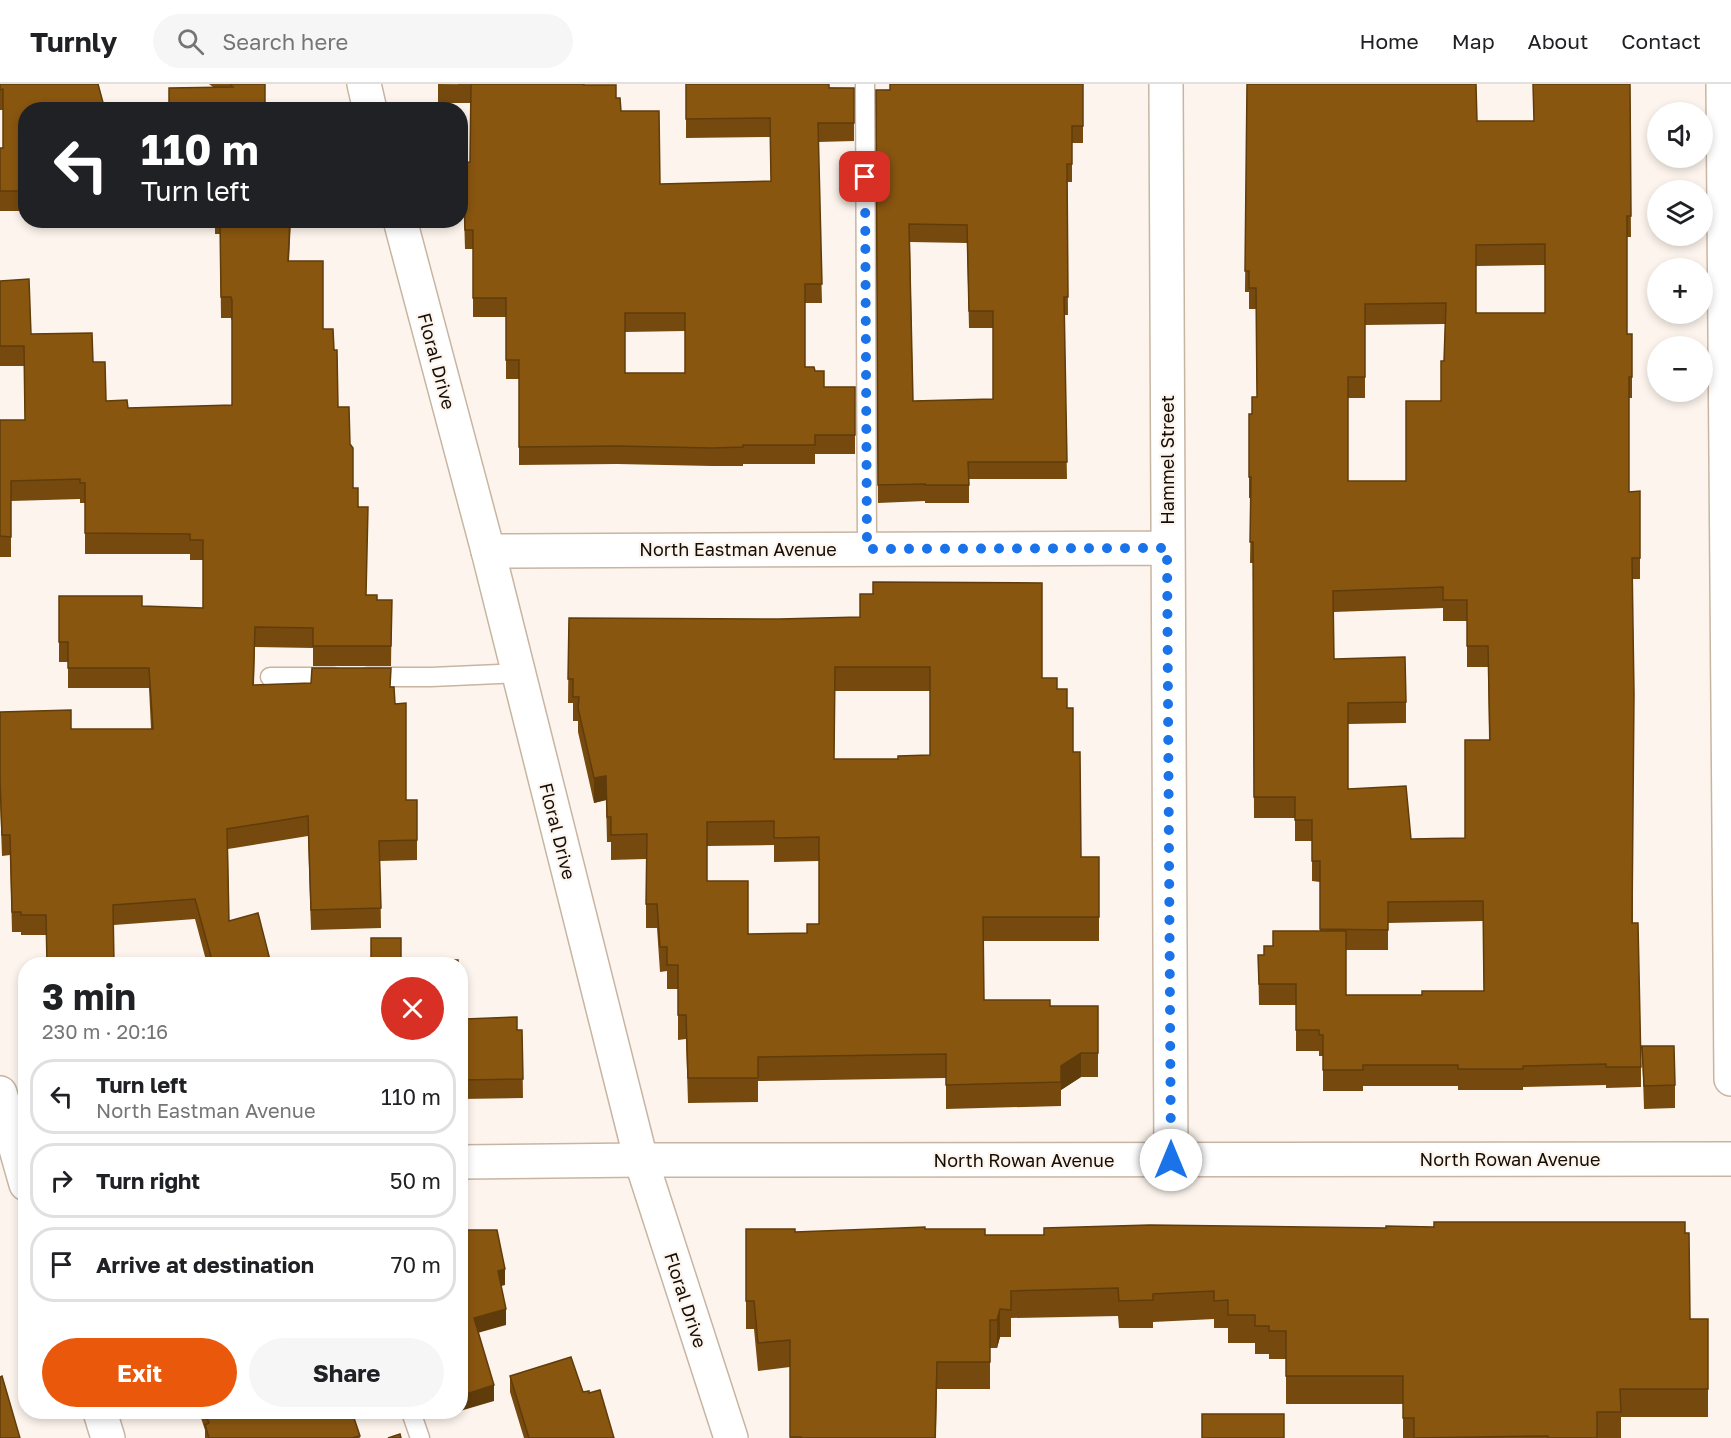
<!DOCTYPE html>
<html lang="en">
<head>
<meta charset="utf-8">
<style>
  body { margin:0; font-family:"Golos Text",sans-serif; background:#f6f6f6; color:#202124; height:100vh; display:flex; flex-direction:column; font-size:22px; white-space:nowrap }
  * { box-sizing:border-box; margin:0 }
  p { font-size:20px; color:#757577 }
  .icon { flex:none; width:33px; height:33px; fill:none; stroke:currentColor; stroke-width:2; stroke-linecap:round; stroke-linejoin:round }
  .map { position:relative; flex:1; overflow:hidden }
  .drawer { position:absolute; left:18px; top:873px; width:450px; height:462px; display:flex; flex-direction:column; background:#fff; border-radius:24px; box-shadow:0 3px 9px #0003 }
  .drawer>* { flex:none }
  .guide { position:absolute; left:18px; top:18px; width:450px; height:126px; border-radius:24px; box-shadow:0 3px 9px #0003; background:#202124; color:#fff; overflow:hidden }
  .controls { position:absolute; left:1647px; top:18px; display:grid; gap:12px }
  .controls a { display:grid; place-items:center; width:66px; height:66px; border-radius:50%; background:#fff; box-shadow:0 3px 9px #0003; font-size:30px }
  .pin { position:absolute; display:grid; place-items:center; width:51px; height:51px; color:#fff; margin:-26px; border-radius:12px; box-shadow:0 3px 9px #0006 }
  .me { position:absolute; width:66px; margin:-33px; rotate:0deg; stroke-linejoin:round; filter:drop-shadow(0 0 4px #0008) }
  .turn { display:flex; align-items:center; gap:21px; height:126px; padding:0 24px; font-size:27px }
  .turn .icon { width:78px; height:78px; stroke-width:2.5 }
  .turn b { display:block; font-size:42px; line-height:51px }
  .round { display:grid; place-items:center; flex:none; width:63px; height:63px; border-radius:32px; background:#f6f6f6 }
  .head { display:flex; align-items:center; justify-content:space-between; height:102px; padding:0 24px }
  h1 { font-size:36px; font-weight:700; line-height:45px }
  .action { display:flex; gap:12px; margin-top:auto; padding:12px 24px }
  .action a { flex:1; height:69px; border-radius:36px; background:#ea580c; color:#fff; font-size:24px; font-weight:700; line-height:69px; text-align:center }
  .action a+a { background:#f6f6f6; color:#202124 }
  ul { padding:0; list-style:none }
  li { display:flex; align-items:center; gap:18px; height:75px; margin:0 12px 9px; padding:0 12px; border:3px solid #e0e0e0; border-radius:24px }
  li div { flex:1 }
  li b { display:block; font-size:22px }
  li em { font-style:normal }
  header { display:flex; align-items:center; gap:36px; box-sizing:border-box; height:84px; padding:0 30px; background:#fff; border-bottom:2px solid #e0e0e0 }
  header strong { font-size:28px }
  nav { display:flex; gap:33px; margin-inline-start:auto; font-size:21px }
  .search { width:420px; height:54px; background:#f6f6f6; display:flex; align-items:center; gap:15px; box-sizing:border-box; padding:0 21px; border-radius:33px; color:#757577; font-size:22px }
  .map>svg:first-child { display:block }
  .lines { fill:none; stroke-linecap:round; stroke-linejoin:round }
  .service-casing { stroke:#c7b5a2; stroke-width:21 }
  .minor-casing { stroke:#c7b5a2; stroke-width:36 }
  .tertiary-casing { stroke:#c7b5a2; stroke-width:36 }
  .service { stroke:#fff; stroke-width:18 }
  .minor { stroke:#fff; stroke-width:33 }
  .tertiary { stroke:#fff; stroke-width:33 }
  .wall { fill:#764a0e; fill-rule:evenodd }
  .shaded-wall { fill:#603c0b }
  .building { fill:#895610; stroke:#603c0b; stroke-width:1.5; fill-rule:evenodd }
  .route { stroke:#1a73e8; stroke-width:10; stroke-dasharray:0 18 }
  .labels { text-anchor:middle; dominant-baseline:central; stroke-width:4.5; stroke-linejoin:round; paint-order:stroke }
  .street-label { font-size:18px; fill:#140e07; stroke:#fdf5ed }
</style>
</head>
<body>
<header>
<strong>Turnly</strong>
<div class="search"><svg class="icon" aria-label="search" viewBox="0 0 24 24"><circle cx="10" cy="10" r="6"/><path d="M15 15l6 6"/></svg>Search here</div>
<nav><a>Home</a><a>Map</a><a>About</a><a>Contact</a></nav>
</header>
<div class="map">
<svg width="1731" height="1354" viewBox="0 0 1731 1354">
  <rect width="100%" height="100%" fill="#fdf5ed"/>
  <g class="lines">
    <!-- service casing -->
    <g class="service-casing">
      <path id="service" d="M865,0L867,465
        M270,593H334
        M367,593H431L519,589
        M411,1328L420,1354"/>
    </g>
    <!-- minor casing -->
    <g class="minor-casing">
      <path id="minor" d="M1166,0L1171,1076
        M1723,0L1731,995
        M488,467L1167,464
        M0,1009L26,1100
        M460,1078L641,1076
        M100,1328L108,1354"/>
    </g>
    <!-- tertiary casing -->
    <g class="tertiary-casing">
      <path id="tertiary" d="M364,0L370,26
        M400,136L488,467L641,1076L731,1354
        M641,1076L1731,1075"/>
    </g>
    <!-- service -->
    <use href="#service" class="service"/>
    <!-- minor -->
    <use href="#minor" class="minor"/>
    <!-- tertiary -->
    <use href="#tertiary" class="tertiary"/>
  </g>
  <!-- wall -->
  <path class="wall" d="M0,0L26,26V127H0V64H3V26H0Z
    M209,0H265V26L213,3Z
    M438,0L584,1L616,14L621,27L660,100L771,97L770,53L686,54V0L854,4V57L818,58L822,219H805V283L815,287L824,303H855V370H815V380H743V382H712L617,380L519,381V295H506V233H473V165H465L463,97V79L470,78L471,19H438ZM685,247V289H625V248Z
    M1083,0V59H1072V98H1067L1068,231H1064L1067,395H969V419H925V417L878,419L876,6ZM910,158L967,159L969,244H993V315L913,317Z
    M1247,0L1477,37H1534L1630,0L1631,153H1627V250H1632V314H1629V408L1640,474V495H1632L1633,839L1641,983V1003L1606,1004V1001L1523,1003V1006H1458V1002H1363V1007H1323V972H1319V967H1296V921H1259L1258,871H1264L1273,862V847H1320V798L1312,797V757H1295V734H1254L1253,479H1250L1251,414H1249V330H1252L1257,313L1256,225H1249V208H1245ZM1545,181V229H1476V182ZM1445,240L1444,277L1441,317L1406,397H1348V314H1365V241ZM1443,524V537H1467V583H1488L1489,656L1465,754L1411,755L1348,705V640L1406,639V618L1334,575V528ZM1483,837L1484,907L1422,911H1346V866H1388V839Z
    M215,136H291L289,177L334,266L338,323L350,360L353,404L358,423L366,511L377,516H392L391,582H313V564L255,563L254,601L391,603L395,620L406,716H417V776L380,777L381,844L311,846L308,752L228,765L229,837L271,880H207L195,835L114,841L46,851H21V848H12L10,771L2,772L0,716V628L71,645H151L149,604H68V578H59V512L142,522L203,524V476H190V470H85V419H80V415L11,417V473H0V336H25L24,282H0V197L31,250L93,278L106,317L128,324L232,321V237L231,234H221L220,150H215Z
    M569,534L1042,594L1057,605L1067,624L1073,668L1081,773H1099V857H984V916L1050,922H1098V993H1081L1061,1006V1022L946,1025V994L758,997V1018L688,1019L686,955L678,956V905H667V887L660,888L657,844H646V775L611,776V758H607L606,716L594,719L578,648V637H573V619H568ZM835,607H930V671L898,675H834ZM774,761V778L819,777V840L807,849L748,850L707,797V762Z
    M460,896L465,935L517,946H522L523,1014L460,1015Z
    M1642,962L1675,1001V1024L1644,1025Z
    M1044,1144L1685,1149L1690,1235H1708V1333H1621V1354H1403V1320H1286V1275H1269V1270H1255V1259H1228V1244H1214V1235L1153,1238V1244H1119L1118,1232L1011,1234V1253H1000L997,1264H990V1305H937L936,1354H790V1283L758,1287L754,1245H746V1145L795,1148L925,1145L985,1151H1044Z
    M510,1292L589,1309L614,1354H524L510,1308Z
    M199,1328H352L360,1354H205V1346Z"/>
  <!-- shaded-wall -->
  <path class="shaded-wall" d="M606,692V716L594,719V694Z
    M1081,969V993L1061,1006V982Z
    M505,1185V1201L498,1203V1187Z
    M506,1225V1241L474,1250V1234Z
    M1000,1225V1253L997,1264V1236Z
    M494,1301V1317L460,1327V1312Z
    M437,1328H460L437,1334Z"/>
  <!-- building -->
  <path class="building" d="M0,0H98L105,26H26V107H0V64H3V5L0,6Z
    M230,0H265V26H169V4L233,3Z
    M458,0H584V1H616V14H620L621,27H659L660,100L771,97L770,34L686,35V0H829V4H854V39H818L822,200H805V283H814L815,287H824V303H855V351H815V361H743V363L712,364L617,362L519,363V276H506V214H473V146H465L463,79L470,78L471,0ZM625,229H685V289H625Z
    M890,0H1083V42H1072V80H1067L1068,213H1064L1067,378H968L969,401H925V400L878,401L876,6H890ZM909,140L967,141L969,227H993V315L913,317Z
    M1247,0H1476L1477,37H1534L1533,0H1630L1631,132H1627V250H1632V293H1629V408L1640,407V474H1632L1634,610L1632,839H1638L1641,983H1606V980L1523,982V985H1458V981H1363V986H1323V951H1319V946H1296V900H1259L1258,871H1264V862H1273V847H1346V911H1422V907H1484L1483,817L1388,818V846L1320,845V777H1312V736H1295V713H1254L1253,458H1250L1251,393H1249V330H1252V313H1257L1256,204H1249V187H1245ZM1545,160V229H1476V161ZM1446,219L1444,277H1441V317H1406V397H1348V293H1365V220ZM1443,503V516H1467V562H1488L1490,656H1465V754L1411,755L1406,702L1348,705V619L1406,618L1405,573L1334,575L1333,507Z
    M220,136H290L288,177H323V245H333L334,266H337L338,323H349L350,360L353,364V404H358V423H368L366,511H377V516H392L391,562H313V544L255,543L253,601L311,599L312,584H391L390,603H394L395,620L406,619V716H417V756L379,757L381,824L311,826L308,732L227,745L229,837L258,829L271,880H213L195,815L113,821L114,880H47L46,831H21V828H12L10,751H2L0,696V628L71,626V645H153L149,584H68V558H59V512H142V522L203,524V456H190V450L85,449V399H80V395L11,397V453L0,452V336H25L24,262H0V197L29,195L31,250L92,249L93,278H105L106,317L127,316L128,324L232,321V216L231,213H221Z
    M873,498L1042,499V594H1057V605H1067V624H1073V668H1080L1081,773H1099V833H983L984,916H1050V922H1098V969H1081L1061,982V998L946,1001V970L758,973V994H688L686,931H678V881H667V863H660L657,820H646L647,750L611,751V733H607L606,692L594,694L578,624L579,613H573V595H568L569,534L779,535L860,533V510H873ZM835,583H930V671L898,672V675H834ZM774,737V754L819,753V840H807V849L748,850V797H707V738Z
    M371,854H401V876H458V880H371Z
    M460,896H465V935L517,933V946H522L523,995L460,996Z
    M1642,962H1674L1675,1001L1644,1002Z
    M1434,1138H1685V1149H1689L1690,1235H1708V1305H1620L1621,1328H1597V1354H1548V1352L1414,1354V1334H1403V1292H1286V1247H1269V1242H1255V1231H1228V1216L1214,1217V1207L1153,1210V1216L1119,1217L1118,1204L1011,1207V1226L1000,1225L997,1236H990V1278H937L935,1354H801V1353H790V1256L758,1259L754,1217H746V1145H795V1148L925,1143V1145H985V1151H1044V1144L1150,1141L1386,1144V1142L1434,1143Z
    M460,1146H497L505,1185L498,1187L506,1225L474,1234L494,1301L460,1312Z
    M571,1273L583,1308L589,1307V1309L600,1306L614,1354H529L510,1292Z
    M2,1292L20,1354H0V1293Z
    M205,1328H352L360,1352L352,1354H209L205,1341L209,1339Z
    M1202,1330H1284V1354H1202Z
    M400,1350L401,1354H388Z"/>
  <g class="lines">
    <!-- route -->
    <path class="route" d="M865,93L867,465L1167,464L1171,1076"/>
  </g>
  <g class="labels">
    <!-- street labels -->
    <g class="street-label">
      <text transform="translate(437 277) rotate(75)">Floral Drive</text>
      <text transform="translate(1167 376) rotate(-90)">Hammel Street</text>
      <text x="738" y="465">North Eastman Avenue</text>
      <text transform="translate(558 747) rotate(76)">Floral Drive</text>
      <text x="1510" y="1075">North Rowan Avenue</text>
      <text x="1024" y="1076">North Rowan Avenue</text>
      <text transform="translate(686 1216) rotate(72)">Floral Drive</text>
    </g>
  </g>
</svg>
<div class="controls">
<a><svg class="icon" aria-label="sound" viewBox="0 0 24 24"><path d="M4 9h4l5-4v14l-5-4H4zM17 9q2 3 0 6"/></svg></a>
<a><svg class="icon" aria-label="layers" viewBox="0 0 24 24"><path d="M12 4l9 5-9 5-9-5zM3 14l9 5 9-5"/></svg></a>
<a>+</a>
<a>−</a>
</div>
<div class="pin" style="left:865px;top:93px;background:#d93025"><svg class="icon" aria-label="arrive" viewBox="0 0 24 24"><path d="M6 21V4h12l-3 4 3 4H6"/></svg></div>
<svg class="me" style="left:1171px;top:1076px" viewBox="-20 -20 40 40"><circle r="19" fill="#fff"/><path d="M0-13L10 11 0 6-10 11z" fill="#1a73e8"/></svg>
<div class="guide">
<div class="turn"><svg class="icon" aria-label="left" viewBox="0 0 24 24"><path d="M17 20v-9H6M10 6l-5 5 5 5"/></svg><div><b>110 m</b>Turn left</div></div>
</div>
<section class="drawer">
<div class="head"><div><h1>3 min</h1><p>230 m · 20:16</p></div><a class="round" style="background:#d93025;color:#fff"><svg class="icon" aria-label="close" viewBox="0 0 24 24"><path d="M6 6l12 12M18 6L6 18"/></svg></a></div>
<ul>
<li><svg class="icon" aria-label="left" viewBox="0 0 24 24"><path d="M17 20v-9H6M10 6l-5 5 5 5"/></svg><div><b>Turn left</b><p>North Eastman Avenue</p></div><em>110 m</em></li>
<li><svg class="icon" aria-label="right" viewBox="0 0 24 24"><path d="M7 20v-9h11M14 6l5 5-5 5"/></svg><div><b>Turn right</b></div><em>50 m</em></li>
<li><svg class="icon" aria-label="arrive" viewBox="0 0 24 24"><path d="M6 21V4h12l-3 4 3 4H6"/></svg><div><b>Arrive at destination</b></div><em>70 m</em></li>
</ul>
<div class="action"><a>Exit</a><a>Share</a></div>
</section>
</div>
</body>
</html>
